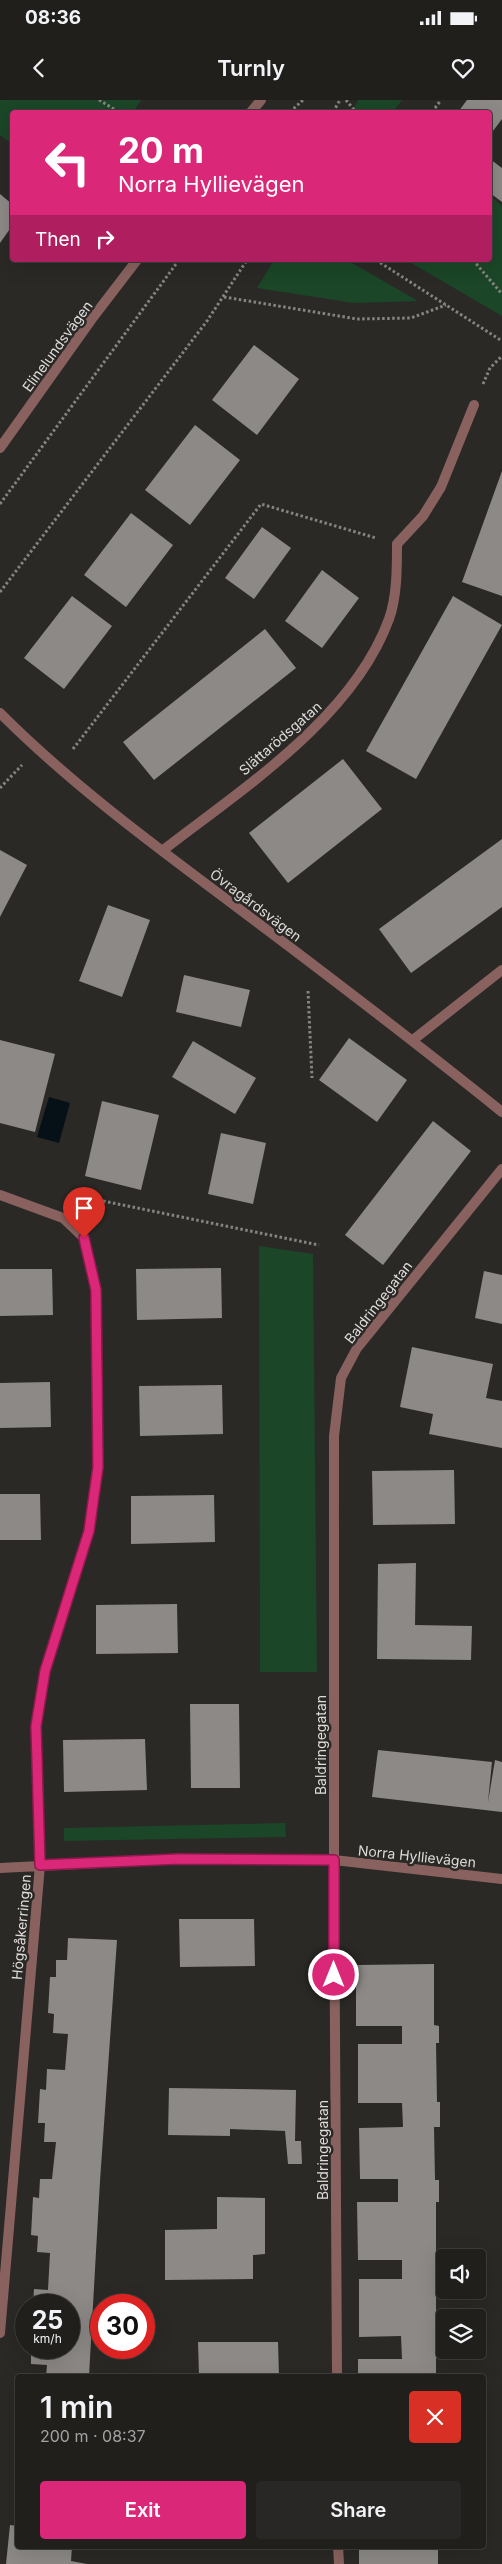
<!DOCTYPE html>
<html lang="en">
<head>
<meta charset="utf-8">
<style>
  body { margin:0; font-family:Inter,sans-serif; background:#282725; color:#f1f3f6; height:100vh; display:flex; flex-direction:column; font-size:19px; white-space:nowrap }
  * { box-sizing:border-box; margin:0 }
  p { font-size:16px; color:#a2a2a3 }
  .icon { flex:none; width:28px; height:28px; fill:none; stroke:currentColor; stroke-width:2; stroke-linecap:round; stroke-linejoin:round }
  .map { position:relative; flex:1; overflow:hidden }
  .panel { position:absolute; left:15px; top:2274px; width:471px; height:175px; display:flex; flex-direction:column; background:#201f1c; border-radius:5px; box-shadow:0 5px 20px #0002,0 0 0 1px #3d3d3b }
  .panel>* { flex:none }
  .hud { position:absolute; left:10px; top:10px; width:482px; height:152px; border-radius:5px; box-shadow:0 5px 20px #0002,0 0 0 1px #3d3d3b; background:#db2777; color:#fff; overflow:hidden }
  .controls { position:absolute; left:436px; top:2149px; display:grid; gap:10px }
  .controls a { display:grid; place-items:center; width:50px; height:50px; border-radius:5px; background:#201f1c; box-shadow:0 5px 20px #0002,0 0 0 1px #3d3d3b; font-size:25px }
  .speed { position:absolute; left:15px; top:2194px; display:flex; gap:10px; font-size:25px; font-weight:700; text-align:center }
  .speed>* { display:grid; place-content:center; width:65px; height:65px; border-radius:50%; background:#201f1c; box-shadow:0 5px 20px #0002,0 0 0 1px #3d3d3b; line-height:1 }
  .speed small { font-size:12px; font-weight:400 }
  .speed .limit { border:8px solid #d22; background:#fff; color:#111 }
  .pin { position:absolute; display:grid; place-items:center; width:42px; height:42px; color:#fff; margin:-51px -21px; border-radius:50% 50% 50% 0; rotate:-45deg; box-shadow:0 0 5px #0007 }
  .pin .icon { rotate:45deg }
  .me { position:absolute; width:55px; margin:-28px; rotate:0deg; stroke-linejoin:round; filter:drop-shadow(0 0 4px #0008) }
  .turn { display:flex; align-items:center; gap:18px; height:105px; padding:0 25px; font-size:22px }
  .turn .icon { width:65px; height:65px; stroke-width:2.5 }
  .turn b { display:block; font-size:35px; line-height:42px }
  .then { display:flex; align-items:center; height:48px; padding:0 25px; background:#0003; gap:10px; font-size:19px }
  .round { display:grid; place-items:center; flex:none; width:52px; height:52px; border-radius:5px; background:#282725 }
  .summary { display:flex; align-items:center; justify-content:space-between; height:85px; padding:0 25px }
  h1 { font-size:30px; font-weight:600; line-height:38px }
  .primary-button { display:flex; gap:10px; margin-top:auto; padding:10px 25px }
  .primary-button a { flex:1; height:58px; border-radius:5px; background:#db2777; color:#fff; font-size:20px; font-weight:600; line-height:58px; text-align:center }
  .primary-button a+a { background:#282725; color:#f1f3f6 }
  .status { display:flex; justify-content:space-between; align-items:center; height:35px; padding:0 25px; background:#201f1c; direction:ltr }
  .status svg { height:14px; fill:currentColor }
  header { display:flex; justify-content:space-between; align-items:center; height:65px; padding:0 25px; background:#201f1c; font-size:22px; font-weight:600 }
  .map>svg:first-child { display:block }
  .green { fill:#1b4627 }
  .water { fill:#051017 }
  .building { fill:#8c8986 }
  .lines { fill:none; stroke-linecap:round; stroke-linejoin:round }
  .path { stroke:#868481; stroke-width:3; stroke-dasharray:2.5 2.5; stroke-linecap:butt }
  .minor { stroke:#89625f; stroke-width:10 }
  .tertiary { stroke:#89625f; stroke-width:10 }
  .route-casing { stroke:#8e194d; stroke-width:12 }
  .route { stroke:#db2777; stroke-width:9 }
  .labels { text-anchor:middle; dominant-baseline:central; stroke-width:5; stroke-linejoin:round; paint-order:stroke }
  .street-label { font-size:14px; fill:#dedcda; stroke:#2b2926 }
</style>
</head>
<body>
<div class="status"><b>08:36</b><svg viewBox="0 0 49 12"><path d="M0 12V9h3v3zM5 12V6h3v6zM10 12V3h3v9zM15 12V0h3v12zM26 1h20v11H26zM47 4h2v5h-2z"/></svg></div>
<header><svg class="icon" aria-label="back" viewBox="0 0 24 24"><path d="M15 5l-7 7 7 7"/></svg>Turnly<svg class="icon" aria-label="heart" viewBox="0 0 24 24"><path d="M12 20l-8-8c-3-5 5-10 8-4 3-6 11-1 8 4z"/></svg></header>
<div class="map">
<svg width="502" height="2464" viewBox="0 0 502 2464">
  <rect width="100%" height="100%" fill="#2b2926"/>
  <!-- green -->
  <path class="green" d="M0,0H141L133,12H12V44L0,35Z
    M358,0H402L393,12H352Z
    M490,96L502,106V216L406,160H490Z
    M274,160H347L418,201L354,203L257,188Z
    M259,1146L313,1154L317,1572H260Z
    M285,1723L286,1737L64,1741V1728Z"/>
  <!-- water -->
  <path class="water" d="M49,997L70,1003L59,1043L37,1037Z"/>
  <!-- building -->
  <path class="building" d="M467,0H502V19L490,35V12H458Z
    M490,59L502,68V102L490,93Z
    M0,94L12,104V126L0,143Z
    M254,245L299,279L257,335L212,300Z
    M195,325L240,360L190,425L145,390Z
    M502,371V496L462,482Z
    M131,413L173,445L126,507L84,475Z
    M262,427L291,448L254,499L225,478Z
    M322,470L359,498L322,548L285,521Z
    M72,496L112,526L64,589L24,558Z
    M453,496L502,525L416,679L366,651Z
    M265,529L296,568L154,680L123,642Z
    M343,659L382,709L288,783L249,733Z
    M502,739V807L411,873L379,829Z
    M0,750L27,765L0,817Z
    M108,805L150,820L122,897L79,881Z
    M184,875L250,890L241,927L176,912Z
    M349,938L407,980L377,1022L319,980Z
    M0,940L55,954L35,1032L0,1023Z
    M193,941L256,978L235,1014L172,977Z
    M102,1001L159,1015L141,1090L85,1076Z
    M433,1021L471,1051L383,1165L345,1135Z
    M221,1033L266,1043L253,1104L208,1094Z
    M221,1168L222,1218L137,1220L136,1169Z
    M0,1169H52L53,1215L0,1216Z
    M484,1171L502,1175V1224L475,1218Z
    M412,1247L493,1264L486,1298L502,1301V1348L429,1334L433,1314L400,1307Z
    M50,1282L51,1327L0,1328V1283Z
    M222,1285L223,1334L140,1336L139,1286Z
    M454,1370L455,1424L373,1425L372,1371Z
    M0,1394H40L41,1440H0Z
    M214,1395L215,1442L131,1444V1396Z
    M416,1463L415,1525L472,1526L471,1560L377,1559L378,1464Z
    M177,1504L178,1553L96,1554V1505Z
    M190,1604H239L240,1688H191Z
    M145,1639L147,1690L64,1692L63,1640Z
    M378,1650L492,1662L488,1702L495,1660L502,1662V1712L372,1697Z
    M179,1819H254L255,1866L180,1867Z
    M68,1838L117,1840L100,2081L89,2276H46L47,2265L31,2264V2248H69V2205H33L34,2189L48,2190L50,2153L37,2152L38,2136L31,2135L33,2097L39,2098L40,2079H52L56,2042H44L45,2023H38L40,1989L46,1990L47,1969L65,1970L68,1934L53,1933L54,1914L48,1913L50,1877H56V1860H67Z
    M434,1864V1925L439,1926V1943H436L437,2002H440V2027H434L435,2080H439V2102H436V2159H440V2179H436V2236L440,2237V2259L436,2258V2276H358V2259H402L401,2236L359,2237V2179H402V2160H358L357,2102H398V2079H360L359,2028L403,2027L402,2003H358V1944H402V1926H356V1865Z
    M169,1988L296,1990L295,2041H301L302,2064H288L285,2031L230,2029V2036L168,2035Z
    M217,2097L265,2098V2154L253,2155V2179L165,2180V2130L217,2129Z
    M198,2242H278L279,2276H199Z
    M10,2425L18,2426V2446H72L71,2461L87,2464H6Z
    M359,2446H438V2464H359Z"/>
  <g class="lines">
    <!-- path -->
    <path class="path" d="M99,0L119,12
      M346,0L356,12
      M290,12L303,0
      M333,12L340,0
      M432,12L441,0
      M376,160L502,241
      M473,160L502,194
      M224,197L357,219L411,218L446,205
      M483,284L490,268L502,256
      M0,404L179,160
      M0,492L207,221L247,160
      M73,649L261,404L376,438
      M0,688L22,665
      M308,891L312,978
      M85,1107L98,1100L319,1145"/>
    <!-- minor -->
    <path class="minor" d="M0,613C70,683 151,743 230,802C322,871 413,940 502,1012
      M162,751C242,689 353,618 389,519C397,497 397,468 397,444L423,416L441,387L474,305
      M413,940L502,870
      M0,1095L63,1118L84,1138L96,1190L98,1367L89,1431L45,1571L36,1626L40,1765L0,2233
      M0,1768L179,1759L334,1760L502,1779
      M337,2276L334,1760V1336L341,1278L357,1248L502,1069
      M338,2446L339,2464"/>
    <!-- tertiary -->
    <path class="tertiary" d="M251,12L261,0
      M0,348L91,220L137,160"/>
  </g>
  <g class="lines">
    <!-- route casing -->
    <g class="route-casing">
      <path id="route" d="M84,1138L96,1190L98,1367L89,1431L45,1571L36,1626L40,1765L179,1759L334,1760V1875"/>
    </g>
    <!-- route -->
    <use href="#route" class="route"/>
  </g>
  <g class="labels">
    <!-- street labels -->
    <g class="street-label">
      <text transform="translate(57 246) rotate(-54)">Elinelundsvägen</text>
      <text transform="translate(280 638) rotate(-41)">Slättarödsgatan</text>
      <text transform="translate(256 805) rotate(37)">Övragårdsvägen</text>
      <text transform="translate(378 1202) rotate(-52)">Baldringegatan</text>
      <text transform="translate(320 1645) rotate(-90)">Baldringegatan</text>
      <text transform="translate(417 1756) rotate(6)">Norra Hyllievägen</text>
      <text transform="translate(21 1827) rotate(-85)">Högsåkerringen</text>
      <text transform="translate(322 2050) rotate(-90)">Baldringegatan</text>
    </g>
  </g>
</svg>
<div class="controls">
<a><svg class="icon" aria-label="sound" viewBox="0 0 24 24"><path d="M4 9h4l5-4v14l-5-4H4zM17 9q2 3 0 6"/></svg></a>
<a><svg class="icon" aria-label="layers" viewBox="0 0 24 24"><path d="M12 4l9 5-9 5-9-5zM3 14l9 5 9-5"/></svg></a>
</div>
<div class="speed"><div>25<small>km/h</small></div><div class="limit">30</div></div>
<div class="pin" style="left:84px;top:1138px;background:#d93025"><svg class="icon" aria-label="arrive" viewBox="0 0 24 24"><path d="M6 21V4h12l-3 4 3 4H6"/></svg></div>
<svg class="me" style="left:334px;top:1875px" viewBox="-20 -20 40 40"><circle r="17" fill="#db2777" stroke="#fff" stroke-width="3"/><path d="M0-11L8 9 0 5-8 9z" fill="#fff"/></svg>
<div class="hud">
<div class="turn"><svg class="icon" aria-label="left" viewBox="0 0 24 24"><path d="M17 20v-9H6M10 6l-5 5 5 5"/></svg><div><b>20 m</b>Norra Hyllievägen</div></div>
<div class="then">Then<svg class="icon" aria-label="right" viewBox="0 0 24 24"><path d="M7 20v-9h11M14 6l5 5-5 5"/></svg></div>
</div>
<section class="panel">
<div class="summary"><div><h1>1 min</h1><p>200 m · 08:37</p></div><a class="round" style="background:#d93025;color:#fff"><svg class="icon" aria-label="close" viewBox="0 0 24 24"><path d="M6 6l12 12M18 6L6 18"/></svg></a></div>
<div class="primary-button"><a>Exit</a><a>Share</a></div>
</section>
</div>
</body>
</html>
